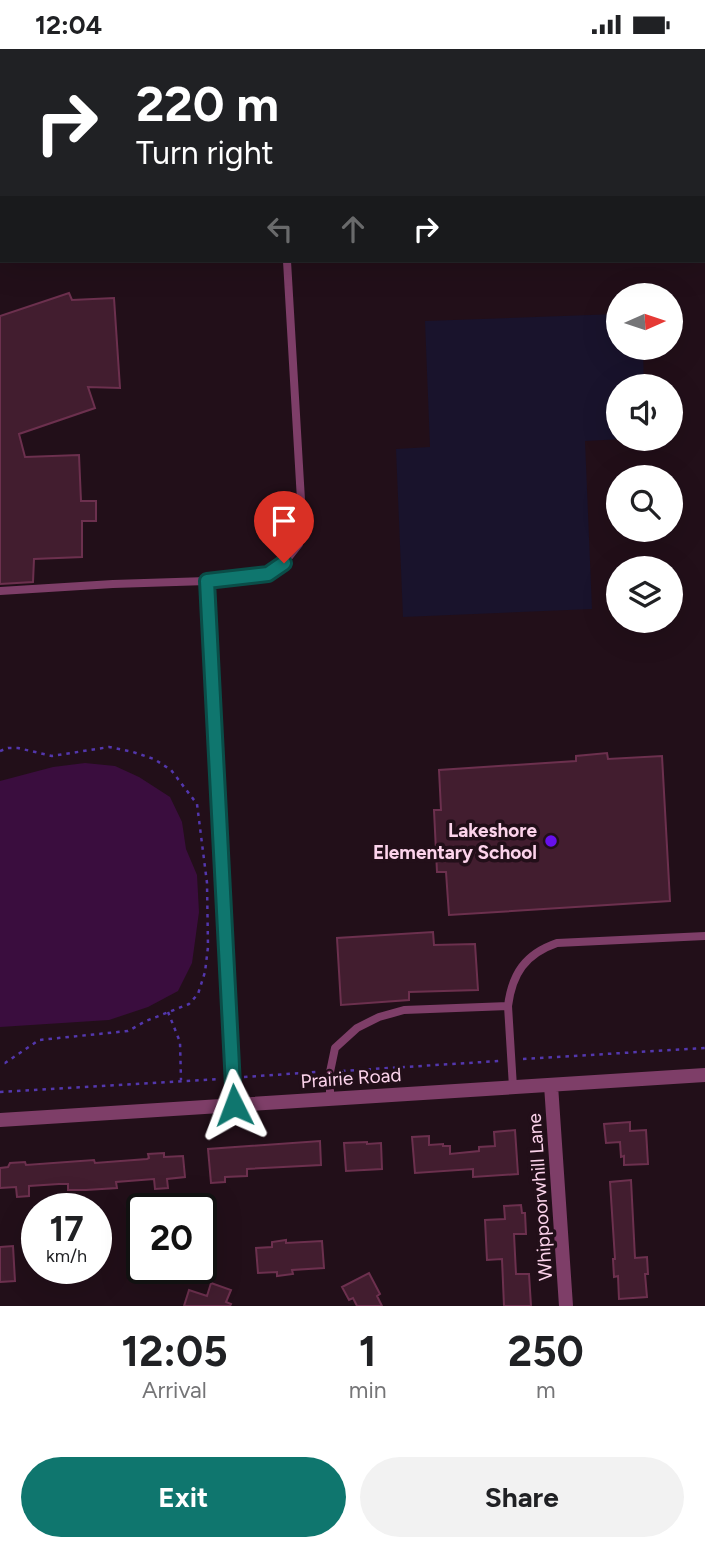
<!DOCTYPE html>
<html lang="en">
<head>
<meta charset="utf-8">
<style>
  body { margin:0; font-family:Figtree,sans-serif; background:#f2f2f2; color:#202124; height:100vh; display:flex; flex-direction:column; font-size:26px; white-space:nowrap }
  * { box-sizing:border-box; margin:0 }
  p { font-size:23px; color:#757577 }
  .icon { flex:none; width:38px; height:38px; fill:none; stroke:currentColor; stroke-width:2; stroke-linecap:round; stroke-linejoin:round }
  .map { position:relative; height:1257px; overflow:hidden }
  .sheet { display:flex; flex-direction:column; background:#fff; flex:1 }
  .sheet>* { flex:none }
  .top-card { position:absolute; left:0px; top:0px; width:705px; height:214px; box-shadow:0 7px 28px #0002; background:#202124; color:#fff; overflow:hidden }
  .needle { width:46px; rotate:87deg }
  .tools { position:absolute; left:606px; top:234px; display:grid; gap:14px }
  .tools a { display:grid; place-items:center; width:77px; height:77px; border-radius:50%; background:#fff; box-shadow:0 7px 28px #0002; font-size:35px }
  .speed { position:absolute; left:21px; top:1144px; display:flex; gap:14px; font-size:35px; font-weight:700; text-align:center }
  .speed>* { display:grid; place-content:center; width:91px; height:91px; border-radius:50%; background:#fff; box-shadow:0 7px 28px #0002; line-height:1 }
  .speed small { font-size:18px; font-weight:400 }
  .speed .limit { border:4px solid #111; border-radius:10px; background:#fff; color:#111 }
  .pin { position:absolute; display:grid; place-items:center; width:60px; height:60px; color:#fff; margin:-72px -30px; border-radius:50% 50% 50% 0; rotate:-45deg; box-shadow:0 0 7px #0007 }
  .pin .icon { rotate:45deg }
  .me { position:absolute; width:77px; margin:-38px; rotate:357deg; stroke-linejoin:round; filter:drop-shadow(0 0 5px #0008) }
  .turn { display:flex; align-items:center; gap:24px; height:147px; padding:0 21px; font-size:32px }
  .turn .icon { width:91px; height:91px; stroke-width:2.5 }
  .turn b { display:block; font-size:49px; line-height:60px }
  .lanes { display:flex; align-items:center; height:66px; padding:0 21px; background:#0003; justify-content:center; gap:35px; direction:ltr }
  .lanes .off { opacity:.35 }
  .eta { display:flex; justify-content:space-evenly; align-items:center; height:119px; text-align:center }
  .eta b { font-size:42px; font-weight:700; line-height:49px }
  .action { display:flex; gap:14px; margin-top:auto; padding:14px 21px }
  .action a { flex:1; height:80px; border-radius:42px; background:#0f766e; color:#fff; font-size:28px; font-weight:700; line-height:80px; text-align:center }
  .action a+a { background:#f2f2f2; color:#202124 }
  .status { display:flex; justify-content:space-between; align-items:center; height:49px; padding:0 35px; background:#fff; direction:ltr }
  .status svg { height:19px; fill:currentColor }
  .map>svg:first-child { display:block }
  .green { fill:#19132c }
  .water { fill:#3a0d3e }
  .building { fill:#421d2f; stroke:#6c304e; stroke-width:2 }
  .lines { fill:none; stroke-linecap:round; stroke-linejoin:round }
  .path { stroke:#5337ad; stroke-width:2.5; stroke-dasharray:3.5 5; stroke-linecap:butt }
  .lane { stroke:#7e3e68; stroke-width:8 }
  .street { stroke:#7e3e68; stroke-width:14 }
  .route-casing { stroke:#0a4d48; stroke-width:18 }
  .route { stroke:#0f766e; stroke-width:12 }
  .poi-dot { fill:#6710ec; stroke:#220f19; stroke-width:2.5 }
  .labels { text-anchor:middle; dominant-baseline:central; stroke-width:7; stroke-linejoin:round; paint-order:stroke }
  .poi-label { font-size:19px; font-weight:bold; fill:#fcd3eb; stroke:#220f19; text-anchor:end }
  .street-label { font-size:19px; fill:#fcd3eb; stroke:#220f19 }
</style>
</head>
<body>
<div class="status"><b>12:04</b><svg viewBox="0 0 49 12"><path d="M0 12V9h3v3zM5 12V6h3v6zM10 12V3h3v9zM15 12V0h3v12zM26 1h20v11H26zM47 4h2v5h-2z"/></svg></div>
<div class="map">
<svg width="705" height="1257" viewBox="0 0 705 1257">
  <rect width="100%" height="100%" fill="#220f19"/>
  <!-- green -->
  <path class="green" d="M618,265V299H643L644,338H618V390H623L585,392L592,560L403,568L396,400L430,398L425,272Z"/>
  <!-- water -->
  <path class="water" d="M85,714L115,717L139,728L170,748L182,773L186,800L197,826L199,863L192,914L178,942L148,958L109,971L0,978V732L53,718Z"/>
  <!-- building -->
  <path class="building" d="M69,244L72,251L114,249L120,339L88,338L95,359L19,385L25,408L79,406L81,452H96V472H82V508L34,510L33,533L0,535V267Z
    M607,704L608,710L662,707L670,852L449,866L446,823H437L434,761H441L439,721L576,712V707Z
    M433,883L434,896L475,895L478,941L409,943V951L341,956L337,889Z
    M630,1073V1082L646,1081L648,1115L624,1116V1107L621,1108L620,1093L606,1094L604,1075Z
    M515,1081L518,1125L473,1128V1120L415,1124L412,1088L429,1087V1096L443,1095V1097H450V1105L479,1102V1098L495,1097L494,1083Z
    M320,1092L321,1116L247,1120V1127L225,1128V1133L211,1134L208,1100Z
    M367,1093V1095L381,1094L382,1120L346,1122L344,1094Z
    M164,1104V1108L183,1107L185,1128L167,1130L168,1139L155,1140L154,1130L116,1133L117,1139L86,1141H68V1135H59L29,1137V1147L17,1148L16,1138L0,1139V1119L8,1118L10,1114L25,1113L26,1116L94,1111L95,1114L147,1110L149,1109L148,1105Z
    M631,1131L635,1209L647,1208L648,1225H645L647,1248L619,1250L618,1227L614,1228L613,1210H615L610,1133Z
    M521,1156L522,1164H525L526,1185H514L516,1225H529L531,1257H504L502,1210L487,1211L485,1171L505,1170L504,1157Z
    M286,1191V1194L322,1192L324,1219L292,1221L293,1225L277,1227V1223L258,1224L256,1199L272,1198V1193Z
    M13,1197L15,1232L0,1233V1198Z
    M369,1224L380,1245L377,1247L382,1257H357L353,1249L349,1251L342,1238Z
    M211,1234L231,1241L226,1253L231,1255L230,1257H184L189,1241L207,1247Z"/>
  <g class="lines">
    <!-- path -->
    <path class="path" d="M0,702L8,699H18L52,707L109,698L133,703L154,710L171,721L197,755L207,834L208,898L205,923L198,945L189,955L146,972L128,982L39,991L5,1014H0
      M168,963L180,993L181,1031
      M523,1010L705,999
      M342,1022L499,1012
      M244,1028L317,1023
      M0,1043L220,1030"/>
    <!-- lane -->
    <path class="lane" d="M275,0V2
      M207,532L234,1056
      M0,542L113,535L207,532L268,525L284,514L299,495L302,468L287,212
      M508,957C512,925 525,905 557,894L705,887
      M330,1050V1023L335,999L357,979L379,968L404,961L508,957L513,1038"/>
    <!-- street -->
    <path class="street" d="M551,1036L566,1257
      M0,1071L705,1026"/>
  </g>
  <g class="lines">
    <!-- route casing -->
    <g class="route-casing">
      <path id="route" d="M234,1056L207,532L268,525L284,514"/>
    </g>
    <!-- route -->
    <use href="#route" class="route"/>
  </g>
  <!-- markers -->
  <circle class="poi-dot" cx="551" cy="792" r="7"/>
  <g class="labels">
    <!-- poi labels -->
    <g class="poi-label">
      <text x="537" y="781">Lakeshore<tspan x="537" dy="22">Elementary School</tspan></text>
    </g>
    <!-- street labels -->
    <g class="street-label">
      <text transform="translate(351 1029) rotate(-4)">Prairie Road</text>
      <text transform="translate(540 1148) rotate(-94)">Whippoorwhill Lane</text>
    </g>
  </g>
</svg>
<div class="tools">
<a><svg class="needle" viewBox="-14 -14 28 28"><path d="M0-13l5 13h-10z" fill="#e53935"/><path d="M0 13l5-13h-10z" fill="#757577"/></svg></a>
<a><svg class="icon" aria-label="sound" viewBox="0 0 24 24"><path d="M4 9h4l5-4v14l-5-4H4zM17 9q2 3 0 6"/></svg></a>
<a><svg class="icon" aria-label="search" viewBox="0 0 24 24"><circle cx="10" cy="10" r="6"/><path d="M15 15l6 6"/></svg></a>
<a><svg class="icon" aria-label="layers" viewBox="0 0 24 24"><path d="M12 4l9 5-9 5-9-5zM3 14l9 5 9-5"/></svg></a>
</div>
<div class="speed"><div>17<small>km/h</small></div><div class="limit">20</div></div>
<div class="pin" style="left:284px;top:514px;background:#d93025"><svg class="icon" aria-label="arrive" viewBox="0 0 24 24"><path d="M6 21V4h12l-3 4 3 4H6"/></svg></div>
<svg class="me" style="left:234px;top:1056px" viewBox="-20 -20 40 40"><path d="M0-17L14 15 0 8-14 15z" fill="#0f766e" stroke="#fff" stroke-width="4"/></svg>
<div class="top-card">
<div class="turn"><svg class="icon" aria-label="right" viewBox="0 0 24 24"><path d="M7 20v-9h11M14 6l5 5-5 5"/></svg><div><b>220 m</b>Turn right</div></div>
<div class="lanes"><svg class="icon off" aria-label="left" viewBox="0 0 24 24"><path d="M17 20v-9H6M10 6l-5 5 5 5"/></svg><svg class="icon off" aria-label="ahead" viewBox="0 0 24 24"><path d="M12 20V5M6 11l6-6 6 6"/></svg><svg class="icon" aria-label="right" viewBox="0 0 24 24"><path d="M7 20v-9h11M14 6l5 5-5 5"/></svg></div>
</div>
</div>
<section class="sheet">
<div class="eta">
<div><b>12:05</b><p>Arrival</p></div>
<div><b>1</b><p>min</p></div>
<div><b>250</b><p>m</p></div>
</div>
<div class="action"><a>Exit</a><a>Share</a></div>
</section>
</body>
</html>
